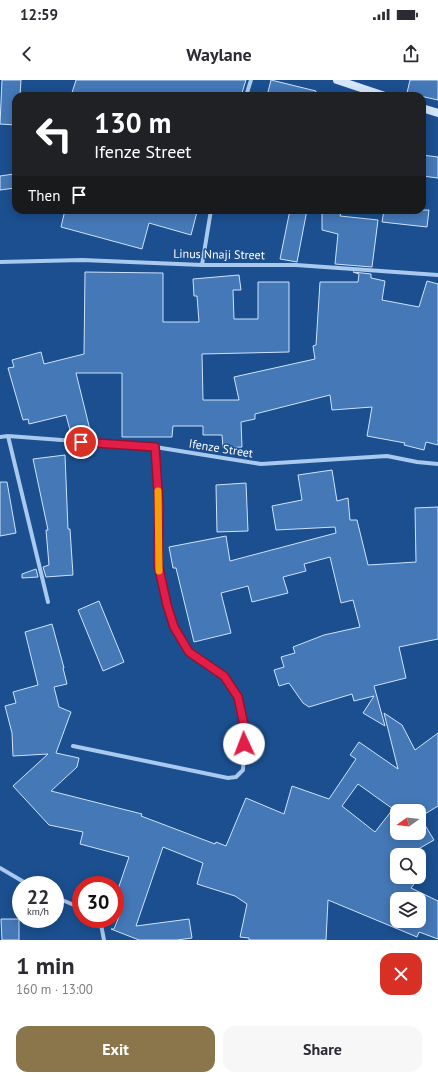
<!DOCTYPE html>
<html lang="en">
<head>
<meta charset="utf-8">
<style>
  body { margin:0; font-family:"PT Sans",sans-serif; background:#f7f7f7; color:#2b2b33; height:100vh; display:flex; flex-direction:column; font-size:15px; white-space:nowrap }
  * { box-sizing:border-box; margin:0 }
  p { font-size:13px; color:#7c7c81 }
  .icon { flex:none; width:22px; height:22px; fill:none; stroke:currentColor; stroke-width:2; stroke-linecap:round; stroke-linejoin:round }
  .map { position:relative; height:860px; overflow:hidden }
  .sheet { display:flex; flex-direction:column; background:#fff; flex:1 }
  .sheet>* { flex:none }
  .hud { position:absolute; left:12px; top:12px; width:414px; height:122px; border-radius:12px; box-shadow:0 2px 10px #0003; background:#202124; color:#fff; overflow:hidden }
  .needle { width:26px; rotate:256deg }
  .fabs { position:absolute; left:390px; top:724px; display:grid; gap:8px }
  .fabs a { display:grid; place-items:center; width:36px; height:36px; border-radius:8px; background:#fff; box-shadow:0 2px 10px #0003; font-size:20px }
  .speed { position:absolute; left:12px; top:796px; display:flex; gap:8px; font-size:20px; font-weight:700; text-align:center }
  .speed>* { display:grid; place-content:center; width:52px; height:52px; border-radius:50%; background:#fff; box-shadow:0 2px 10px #0003; line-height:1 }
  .speed small { font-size:10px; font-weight:400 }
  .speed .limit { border:6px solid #d22; background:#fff; color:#111 }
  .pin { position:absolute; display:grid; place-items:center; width:34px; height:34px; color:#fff; margin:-17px; border:2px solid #fff; border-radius:50%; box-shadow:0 1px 4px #0007 }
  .me { position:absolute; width:44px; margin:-22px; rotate:358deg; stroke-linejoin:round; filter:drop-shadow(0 0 3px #0008) }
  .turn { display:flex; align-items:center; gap:14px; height:84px; padding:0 16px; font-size:18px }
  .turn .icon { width:52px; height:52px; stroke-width:2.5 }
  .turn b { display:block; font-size:28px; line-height:34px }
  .then { display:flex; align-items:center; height:38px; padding:0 16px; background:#0003; gap:8px; font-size:15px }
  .round { display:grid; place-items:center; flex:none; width:42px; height:42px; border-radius:12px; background:#f7f7f7 }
  .overview { display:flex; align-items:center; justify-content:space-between; height:68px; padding:0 16px }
  h1 { font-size:24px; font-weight:800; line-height:30px }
  .button { display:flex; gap:8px; margin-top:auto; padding:8px 16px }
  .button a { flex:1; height:46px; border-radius:12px; background:#8a764a; color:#fff; font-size:16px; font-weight:800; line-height:46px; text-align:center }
  .button a+a { background:#f7f7f7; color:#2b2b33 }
  .status { display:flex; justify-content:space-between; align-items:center; height:28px; padding:0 20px; background:#fff; direction:ltr }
  .status svg { height:11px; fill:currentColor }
  header { display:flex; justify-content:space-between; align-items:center; height:52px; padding:0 16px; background:#fff; font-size:18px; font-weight:800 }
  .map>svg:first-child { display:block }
  .building { fill:#4478b7; stroke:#cfe3fa; fill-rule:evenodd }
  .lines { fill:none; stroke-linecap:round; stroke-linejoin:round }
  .street { stroke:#a9c9ee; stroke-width:4 }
  .secondary { stroke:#d6e6fa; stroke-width:8 }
  .route-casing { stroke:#92132f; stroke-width:10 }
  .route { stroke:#e11d48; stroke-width:7 }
  .slow { stroke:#f59e0b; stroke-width:7 }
  .labels { text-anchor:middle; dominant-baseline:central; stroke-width:3; stroke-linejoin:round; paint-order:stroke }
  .street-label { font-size:12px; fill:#fff; stroke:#1b4f8f }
</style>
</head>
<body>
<div class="status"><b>12:59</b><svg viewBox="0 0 49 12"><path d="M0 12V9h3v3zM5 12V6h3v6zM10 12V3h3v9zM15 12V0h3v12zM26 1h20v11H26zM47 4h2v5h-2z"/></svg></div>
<header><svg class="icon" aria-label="back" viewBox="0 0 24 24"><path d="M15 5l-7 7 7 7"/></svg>Waylane<svg class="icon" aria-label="share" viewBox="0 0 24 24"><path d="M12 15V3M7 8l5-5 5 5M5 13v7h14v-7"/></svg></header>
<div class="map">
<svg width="438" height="860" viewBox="0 0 438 860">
  <rect width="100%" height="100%" fill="#1b4f8f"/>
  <!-- building -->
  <path class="building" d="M2,0H21L20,16H16V45L0,44Z
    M76,0H246L241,16H71Z
    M271,0L316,11L315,16H267Z
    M410,0H438V20L407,13Z
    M422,75L438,77V98L422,96Z
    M14,94L15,108L0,110V96Z
    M65,130H190L197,132L191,155L149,143L142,169L61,147Z
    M290,130H307L297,182L280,179Z
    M322,130H342L340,136L378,140L372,187L335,184L338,154L322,150Z
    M384,130H429L427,147L382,142Z
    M85,192L163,193V242H199L197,216H194L193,199L239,195L241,210H233L234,239H258V202H289V272L202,274L203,320H239L234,297L315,279L313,266L316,265L320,202H358L359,194L353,192L371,194V198L385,201L382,220L419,227L427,201L438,204V365L426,362L424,370L404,365L405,363L367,356L372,327L332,330L330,315L255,334V339L241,342L242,367L223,368L222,355H203V346H173L172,357H122V293H76L90,350L71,354L66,335L29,344L28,339L23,340L8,288L14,287L12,280L41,272L44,284L84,274Z
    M65,375L68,449H70L73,495L46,497L43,487L49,485L46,450H48L33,379Z
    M332,390L337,421L348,418L350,440H357L368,485L416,482L415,428L438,427V559L399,567L406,598L374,606L385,646L363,633L374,616L354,621L352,614L309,627L303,623L289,603L279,606L274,590L284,587L281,577L295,573L293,567L324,555L360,547L353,520L341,523L330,477L304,484L306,491L283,497L288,513L252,522L248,506L221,513L231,553L194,562L176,488H173L169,467L226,456L230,481L336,453L335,447L276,450L272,426L302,420L298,395Z
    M0,402H7L16,453L0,456Z
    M246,403L248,451L217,452L216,405Z
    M36,489L38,497L22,498V494Z
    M99,521L124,582L103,591L78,530Z
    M52,544L64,588H63L67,604L54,607L59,627L71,632L56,673L79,678L77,687L51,711L142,734L141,736L215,764L216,762L226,766L246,718L284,734L292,706L329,719L356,679L350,675L359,662L398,689L384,633L402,645L415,670L438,653V726L420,737L434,760L408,775H397V797H419V787L424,791L411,808L438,821V859L419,852L417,857L328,820L326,860H249V858L240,857L247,824L235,816L197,804L203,783L163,767L136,846L189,839L192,858L177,860H139L111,849H114L122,829L115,826V818L129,777L80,764L83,752L49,745L13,706L48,674L13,676L12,653L5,626L16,623L13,612L38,605L25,552ZM358,704L393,729L375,752L342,726ZM397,731H419V753H397ZM397,819H419V841H397Z
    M1,839H19V860H2Z"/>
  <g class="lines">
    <!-- street -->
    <path class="street" d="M246,16L251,0
      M0,182L82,180L202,185H296L438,195
      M202,185L211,130
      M8,356L48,522
      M0,357L8,356L155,367L261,384L387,376L417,382L438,384
      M73,666L228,698L236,697L243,690L245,650L238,617L224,596L189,572L175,547L167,525L158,484L159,426L155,367
      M0,788L29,805
      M55,817L81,828
      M100,839L104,860"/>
    <!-- secondary -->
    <path class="secondary" d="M337,0L385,16
      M422,28L438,33"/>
  </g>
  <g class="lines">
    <!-- route casing -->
    <g class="route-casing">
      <path id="route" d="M81,362L155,367L159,426L158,484L167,525L174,547L189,572L224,596L238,617L245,650L244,664"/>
    </g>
    <!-- route -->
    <use href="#route" class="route"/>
    <!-- slow -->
    <path class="slow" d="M158,411L159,491"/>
  </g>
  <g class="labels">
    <!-- street labels -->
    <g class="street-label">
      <text transform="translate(219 174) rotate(1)">Linus Nnaji Street</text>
      <text transform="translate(221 368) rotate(9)">Ifenze Street</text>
    </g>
  </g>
</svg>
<div class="fabs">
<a><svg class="needle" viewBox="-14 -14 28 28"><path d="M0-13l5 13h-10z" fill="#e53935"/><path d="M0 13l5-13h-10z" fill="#7c7c81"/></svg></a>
<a><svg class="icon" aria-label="search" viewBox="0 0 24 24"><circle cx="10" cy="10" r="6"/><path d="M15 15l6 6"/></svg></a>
<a><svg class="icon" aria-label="layers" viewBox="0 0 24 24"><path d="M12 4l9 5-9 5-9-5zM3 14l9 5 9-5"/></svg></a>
</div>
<div class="speed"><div>22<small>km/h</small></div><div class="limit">30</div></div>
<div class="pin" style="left:81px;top:362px;background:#d93025"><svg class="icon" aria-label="arrive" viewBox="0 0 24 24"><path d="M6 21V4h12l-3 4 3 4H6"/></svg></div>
<svg class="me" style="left:244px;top:664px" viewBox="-20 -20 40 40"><circle r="19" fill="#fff"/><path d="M0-13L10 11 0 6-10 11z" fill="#e11d48"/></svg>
<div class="hud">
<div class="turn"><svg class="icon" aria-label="left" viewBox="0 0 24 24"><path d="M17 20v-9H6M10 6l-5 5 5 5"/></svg><div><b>130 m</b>Ifenze Street</div></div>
<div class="then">Then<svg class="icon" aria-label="arrive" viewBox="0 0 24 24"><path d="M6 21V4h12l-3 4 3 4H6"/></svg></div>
</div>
</div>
<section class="sheet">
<div class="overview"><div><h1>1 min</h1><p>160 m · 13:00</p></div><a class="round" style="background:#d93025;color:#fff"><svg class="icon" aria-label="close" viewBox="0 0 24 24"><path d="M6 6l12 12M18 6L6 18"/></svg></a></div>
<div class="button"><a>Exit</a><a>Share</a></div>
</section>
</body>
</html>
